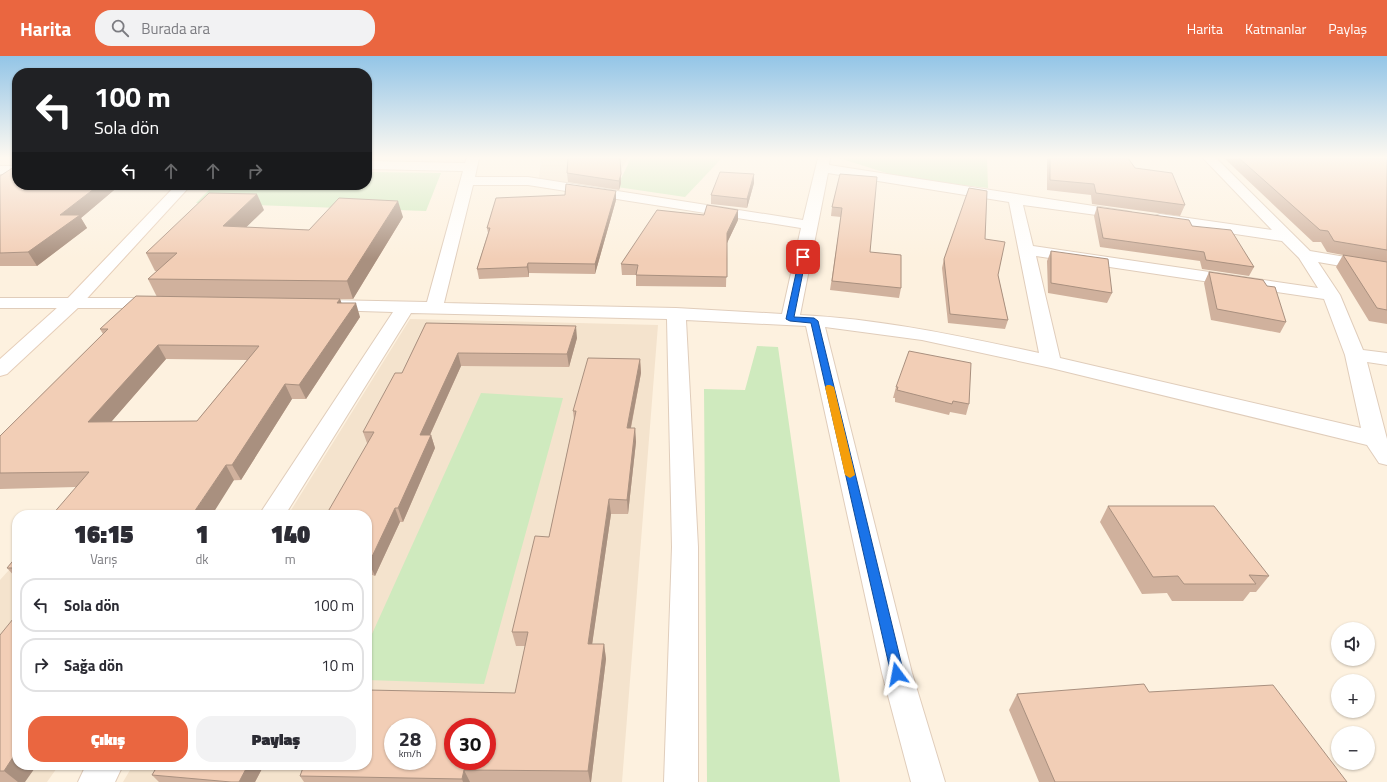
<!DOCTYPE html>
<html lang="tr">
<head>
<meta charset="utf-8">
<style>
  body { margin:0; font-family:"Titillium Web",sans-serif; background:#f2f2f3; color:#2b2b33; height:100vh; display:flex; flex-direction:column; font-size:15px; white-space:nowrap }
  * { box-sizing:border-box; margin:0 }
  p { font-size:13px; color:#7c7c81 }
  .icon { flex:none; width:22px; height:22px; fill:none; stroke:currentColor; stroke-width:2; stroke-linecap:round; stroke-linejoin:round }
  .map { position:relative; flex:1; overflow:hidden }
  .sheet { position:absolute; left:12px; top:454px; width:360px; height:260px; display:flex; flex-direction:column; background:#fff; border-radius:16px; box-shadow:0 1px 3px #0004 }
  .sheet>* { flex:none }
  .guide { position:absolute; left:12px; top:12px; width:360px; height:122px; border-radius:16px; box-shadow:0 1px 3px #0004; background:#202124; color:#fff; overflow:hidden }
  .fabs { position:absolute; left:1331px; top:566px; display:grid; gap:8px }
  .fabs a { display:grid; place-items:center; width:44px; height:44px; border-radius:50%; background:#fff; box-shadow:0 1px 3px #0004; font-size:20px }
  .speed { position:absolute; left:384px; top:662px; display:flex; gap:8px; font-size:20px; font-weight:700; text-align:center }
  .speed>* { display:grid; place-content:center; width:52px; height:52px; border-radius:50%; background:#fff; box-shadow:0 1px 3px #0004; line-height:1 }
  .speed small { font-size:10px; font-weight:400 }
  .speed .limit { border:6px solid #d22; background:#fff; color:#111 }
  .pin { position:absolute; display:grid; place-items:center; width:34px; height:34px; color:#fff; margin:-17px; border-radius:8px; box-shadow:0 2px 6px #0006 }
  .me { position:absolute; width:44px; margin:-22px; rotate:347deg; stroke-linejoin:round; filter:drop-shadow(0 0 3px #0008) }
  .turn { display:flex; align-items:center; gap:14px; height:84px; padding:0 16px; font-size:18px }
  .turn .icon { width:52px; height:52px; stroke-width:2.5 }
  .turn b { display:block; font-size:28px; line-height:34px }
  .lanes { display:flex; align-items:center; height:38px; padding:0 16px; background:#0003; justify-content:center; gap:20px; direction:ltr }
  .lanes .off { opacity:.35 }
  .eta { display:flex; justify-content:space-evenly; align-items:center; height:68px; text-align:center }
  .eta b { font-size:24px; font-weight:800; line-height:28px }
  .cta { display:flex; gap:8px; margin-top:auto; padding:8px 16px }
  .cta a { flex:1; height:46px; border-radius:16px; background:#ea6640; color:#fff; font-size:16px; font-weight:800; line-height:46px; text-align:center }
  .cta a+a { background:#f2f2f3; color:#2b2b33 }
  ul { padding:0; list-style:none }
  li { display:flex; align-items:center; gap:12px; height:54px; margin:0 8px 6px; padding:0 8px; border:2px solid #e1e1e2; border-radius:16px }
  li div { flex:1 }
  li b { display:block; font-size:15px }
  li em { font-style:normal }
  header { display:flex; align-items:center; gap:24px; box-sizing:border-box; height:56px; padding:0 20px; background:#ea6640; color:#fff }
  header strong { font-size:19px }
  nav { display:flex; gap:22px; margin-inline-start:auto; font-size:14px }
  .search { width:280px; height:36px; background:#f2f2f3; display:flex; align-items:center; gap:10px; box-sizing:border-box; padding:0 14px; border-radius:16px; color:#7c7c81; font-size:15px }
  .map>svg:first-child { display:block }
  .residential { fill:#f4e3cd; fill-rule:evenodd }
  .green { fill:#cfeabe }
  .lines { fill:none; stroke-linecap:round; stroke-linejoin:round }
  .street-casing { stroke:#e0cdbb; stroke-width:2 }
  .secondary-casing { stroke:#e6ceb9; stroke-width:2 }
  .street { fill:#fff; fill-rule:evenodd }
  .secondary { fill:#fff; fill-rule:evenodd }
  .wall { fill:#d0b19d; fill-rule:evenodd }
  .shaded-wall { fill:#a9907f }
  .building { fill:#f2ceb6; stroke:#a9907f; fill-rule:evenodd }
  .route { fill:#1a73e8; stroke:#114b97 }
  .slow { fill:#f59e0b }
</style>
</head>
<body>
<header>
<strong>Harita</strong>
<div class="search"><svg class="icon" aria-label="search" viewBox="0 0 24 24"><circle cx="10" cy="10" r="6"/><path d="M15 15l6 6"/></svg>Burada ara</div>
<nav><a>Harita</a><a>Katmanlar</a><a>Paylaş</a></nav>
</header>
<div class="map">
<svg width="1387" height="726" viewBox="0 0 1387 726">
  <rect width="100%" height="100%" fill="#fdf1df"/>
  <!-- residential -->
  <path class="residential" d="M541,102H628L610,133L539,123Z
    M410,263L658,269L622,726H123L133,709H367V459H288ZM393,671H427V705H393ZM453,671H487V705H453Z
    M17,505V709H59L47,726H0V524Z"/>
  <!-- green -->
  <path class="green" d="M631,102H722L685,141L617,131Z
    M839,102H987L988,132L902,122Z
    M367,116L441,117L426,155L196,147L214,129H367Z
    M757,290L778,291L840,726H707L704,333L745,334Z
    M481,337L563,342L484,628L367,624V589Z"/>
  <g class="lines">
    <!-- street casing -->
    <g class="street-casing">
      <path id="street" d="M467,102H479L475,121H528L803,164L818,102H830L829,109L1126,155L1131,156L1133,159L1131,162L1126,163L1023,149L1033,190L1318,232L1299,202L1282,185L1155,166L1152,163L1155,160L1160,158L1272,174L1203,102H1216L1310,195L1387,208V218L1318,206L1340,239L1363,294L1387,297V309L1367,306L1387,383V409L1379,407L1367,389L1051,312L922,284L825,271L912,617L945,726H911L882,617L806,270L686,264L698,491V726H664L672,491L667,263L411,257L285,459H259L393,256L327,254L321,253L318,249L321,245L327,244L427,246L463,115L367,113V105L465,107ZM828,117L1009,146L1039,297C960,280 881,263 800,259ZM473,129H528L801,172L782,258L676,252L444,247ZM1036,200L1324,243L1345,299L1361,372L1060,302Z
        M0,110H17V118H0Z
        M0,242H159L165,243L168,247L165,251L159,252H0Z
        M86,709H123L115,726H78Z"/>
    </g>
    <!-- secondary casing -->
    <g class="secondary-casing">
      <path id="secondary" d="M176,129H191L80,250L7,318L0,320V303L68,242Z"/>
    </g>
    <!-- street -->
    <use href="#street" class="street"/>
    <!-- secondary -->
    <use href="#secondary" class="secondary"/>
  </g>
  <!-- wall -->
  <path class="wall" d="M620,102L621,127L619,134L568,126L567,117Z
    M1047,102H1128L1135,112L1185,149L1180,160L1092,148L1091,139L1047,134Z
    M1224,102H1387V268L1369,265L1336,211L1343,199L1327,196L1321,186H1313Z
    M754,118V127L747,152L711,148V139Z
    M840,118L870,196L901,232L899,242L830,234L841,161L831,160L832,151Z
    M0,120L17,129H120L81,162L87,172L37,210H0Z
    M616,144L595,218L529,217V221L479,223L477,213L488,177L487,172Z
    M1097,151L1192,170L1254,211L1249,220L1202,213L1200,205L1100,191L1094,160Z
    M264,154L246,171L309,174L403,161L353,243H340L341,247L360,261L306,343H292L241,424L76,431L0,433V380L103,278L100,273L157,241L148,223L157,215H155L146,197ZM166,303L247,304L197,365L111,366Z
    M738,164L727,187L726,231L636,230V219H622L621,208Z
    M985,183L998,219L1008,264L1005,273L948,267L942,212L944,203Z
    M1051,195L1112,237L1107,247L1048,237L1047,205Z
    M1209,216L1286,266L1280,277L1211,264L1204,227Z
    M426,267L577,282L569,311L461,310L430,379H431L435,392L403,466H400L375,520L367,517V387L363,376L402,317Z
    M640,303L641,317L631,372H635L636,386L628,458H611L592,588H604L606,603L591,726H304L300,720L515,637L525,590H516L512,576L549,481L574,364L573,355Z
    M896,331L969,348L966,359L950,356L949,359L895,346V342H893Z
    M1108,450L1269,520L1256,536H1250L1243,545H1172L1167,537L1142,538L1100,466Z
    M17,500V523L7,512Z
    M0,579L25,726H0Z
    M1149,636L1347,726H1039L1009,654L1017,638Z
    M158,709H264L255,726H159L152,719Z"/>
  <!-- shaded-wall -->
  <path class="shaded-wall" d="M620,102L621,127L619,134V125Z
    M754,118V127L747,152V143Z
    M99,129H120L81,162L87,172L37,210L28,196L60,159Z
    M616,135V144L595,218V208Z
    M257,138L264,154L230,187L223,170Z
    M398,145L403,161L353,243L347,225Z
    M738,154V164L727,187V177Z
    M528,207L529,217V221L527,211Z
    M340,243L345,256L337,247Z
    M356,247L360,261L306,343L299,329Z
    M576,270L577,282L569,311L567,298Z
    M158,289L166,303L98,381L88,366Z
    M458,297L461,310L424,392L420,379Z
    M640,303L641,317L628,386L627,372Z
    M285,328L292,343L241,424L232,409Z
    M635,372L636,386L628,458L627,444Z
    M431,379L435,392L403,466L398,452Z
    M226,409L234,424L212,459H192Z
    M609,443L611,458L590,603L588,588Z
    M395,452L400,466L375,520L369,507Z
    M604,588L606,603L591,726H590L588,715Z
    M17,695V709H37L25,726H18L4,715Z
    M248,709H264L255,726H239Z
    M464,714L470,726H463L462,723Z"/>
  <!-- building -->
  <path class="building" d="M568,102H620L621,118L619,125L567,117Z
    M1050,102H1128L1135,112L1172,117L1185,149L1096,137L1094,128L1050,124Z
    M1239,102H1387V194L1334,185L1328,175L1320,174Z
    M17,109V129H99L60,159H80L28,196L0,197V120Z
    M720,116L754,118L747,143L711,139Z
    M840,118L877,121L870,196L901,199V232L832,225L842,152L832,151Z
    M566,128L616,135L595,208L528,207L527,211L477,213L490,172H487L496,142L565,139Z
    M969,132L987,135L985,183L1005,186L998,219L1008,264L950,258L944,203Z
    M209,137L257,138L223,170L309,174L339,142L398,145L347,225L148,223L177,197H146Z
    M707,149L738,154L727,177V221L636,219L638,209L621,208L657,154L704,159Z
    M1097,151L1189,164L1192,170L1231,174L1254,211L1206,204L1204,196L1103,182Z
    M1051,195L1108,203L1112,237L1051,227Z
    M1343,199L1387,206V254L1377,252Z
    M1209,216L1263,224L1267,230L1275,231L1286,266L1217,253Z
    M136,240L340,243L337,247H356L299,329L285,328L232,409H226L192,459H52L89,416L0,417V380L108,273H100ZM158,289L259,290L197,365L88,366Z
    M426,267L576,270L567,298L458,297L420,379H431L398,452H395L369,507L367,506V459H326L374,376H363L395,317H402Z
    M909,295L971,307L969,348L953,345L952,348L897,334L898,331H896Z
    M588,302L640,303L627,372H635L627,444L609,443L588,588H604L588,715L464,714L462,723L300,720L304,709H367V634L515,637L528,576H512L535,480L549,481L576,355H573ZM393,671H427V705H393ZM453,671H487V705H453Z
    M1108,450H1214L1269,520L1249,519L1256,528H1184L1178,520L1153,521Z
    M17,500V512H7Z
    M13,563H17V695L4,715H0V579Z
    M1144,628L1149,636L1273,629L1347,726H1055L1017,638Z
    M158,709H248L239,726H231L152,719Z"/>
  <!-- sky -->
  <linearGradient id="sky" x2="0" y2="1"><stop stop-color="#93c5e7"/><stop offset="0.5" stop-color="#fef9f1"/><stop offset="1" stop-color="#fef9f1" stop-opacity="0"/></linearGradient>
  <rect width="1387" height="203" fill="url(#sky)"/>
  <!-- route -->
  <path class="route" d="M800,199L806,201L794,261L814,262L818,265L904,618L902,622L897,623L893,622L891,618L811,267L790,265L786,263Z"/>
  <!-- slow -->
  <path class="slow" d="M827,329H830L834,331L855,419L850,422L845,419L825,331Z"/>
</svg>
<div class="fabs">
<a><svg class="icon" aria-label="sound" viewBox="0 0 24 24"><path d="M4 9h4l5-4v14l-5-4H4zM17 9q2 3 0 6"/></svg></a>
<a>+</a>
<a>−</a>
</div>
<div class="speed"><div>28<small>km/h</small></div><div class="limit">30</div></div>
<div class="pin" style="left:803px;top:201px;background:#d93025"><svg class="icon" aria-label="arrive" viewBox="0 0 24 24"><path d="M6 21V4h12l-3 4 3 4H6"/></svg></div>
<svg class="me" style="left:897px;top:618px" viewBox="-20 -20 40 40"><path d="M0-17L14 15 0 8-14 15z" fill="#1a73e8" stroke="#fff" stroke-width="4"/></svg>
<div class="guide">
<div class="turn"><svg class="icon" aria-label="left" viewBox="0 0 24 24"><path d="M17 20v-9H6M10 6l-5 5 5 5"/></svg><div><b>100 m</b>Sola dön</div></div>
<div class="lanes"><svg class="icon" aria-label="left" viewBox="0 0 24 24"><path d="M17 20v-9H6M10 6l-5 5 5 5"/></svg><svg class="icon off" aria-label="ahead" viewBox="0 0 24 24"><path d="M12 20V5M6 11l6-6 6 6"/></svg><svg class="icon off" aria-label="ahead" viewBox="0 0 24 24"><path d="M12 20V5M6 11l6-6 6 6"/></svg><svg class="icon off" aria-label="right" viewBox="0 0 24 24"><path d="M7 20v-9h11M14 6l5 5-5 5"/></svg></div>
</div>
<section class="sheet">
<div class="eta">
<div><b>16:15</b><p>Varış</p></div>
<div><b>1</b><p>dk</p></div>
<div><b>140</b><p>m</p></div>
</div>
<ul>
<li><svg class="icon" aria-label="left" viewBox="0 0 24 24"><path d="M17 20v-9H6M10 6l-5 5 5 5"/></svg><div><b>Sola dön</b></div><em>100 m</em></li>
<li><svg class="icon" aria-label="right" viewBox="0 0 24 24"><path d="M7 20v-9h11M14 6l5 5-5 5"/></svg><div><b>Sağa dön</b></div><em>10 m</em></li>
</ul>
<div class="cta"><a>Çıkış</a><a>Paylaş</a></div>
</section>
</div>
</body>
</html>
